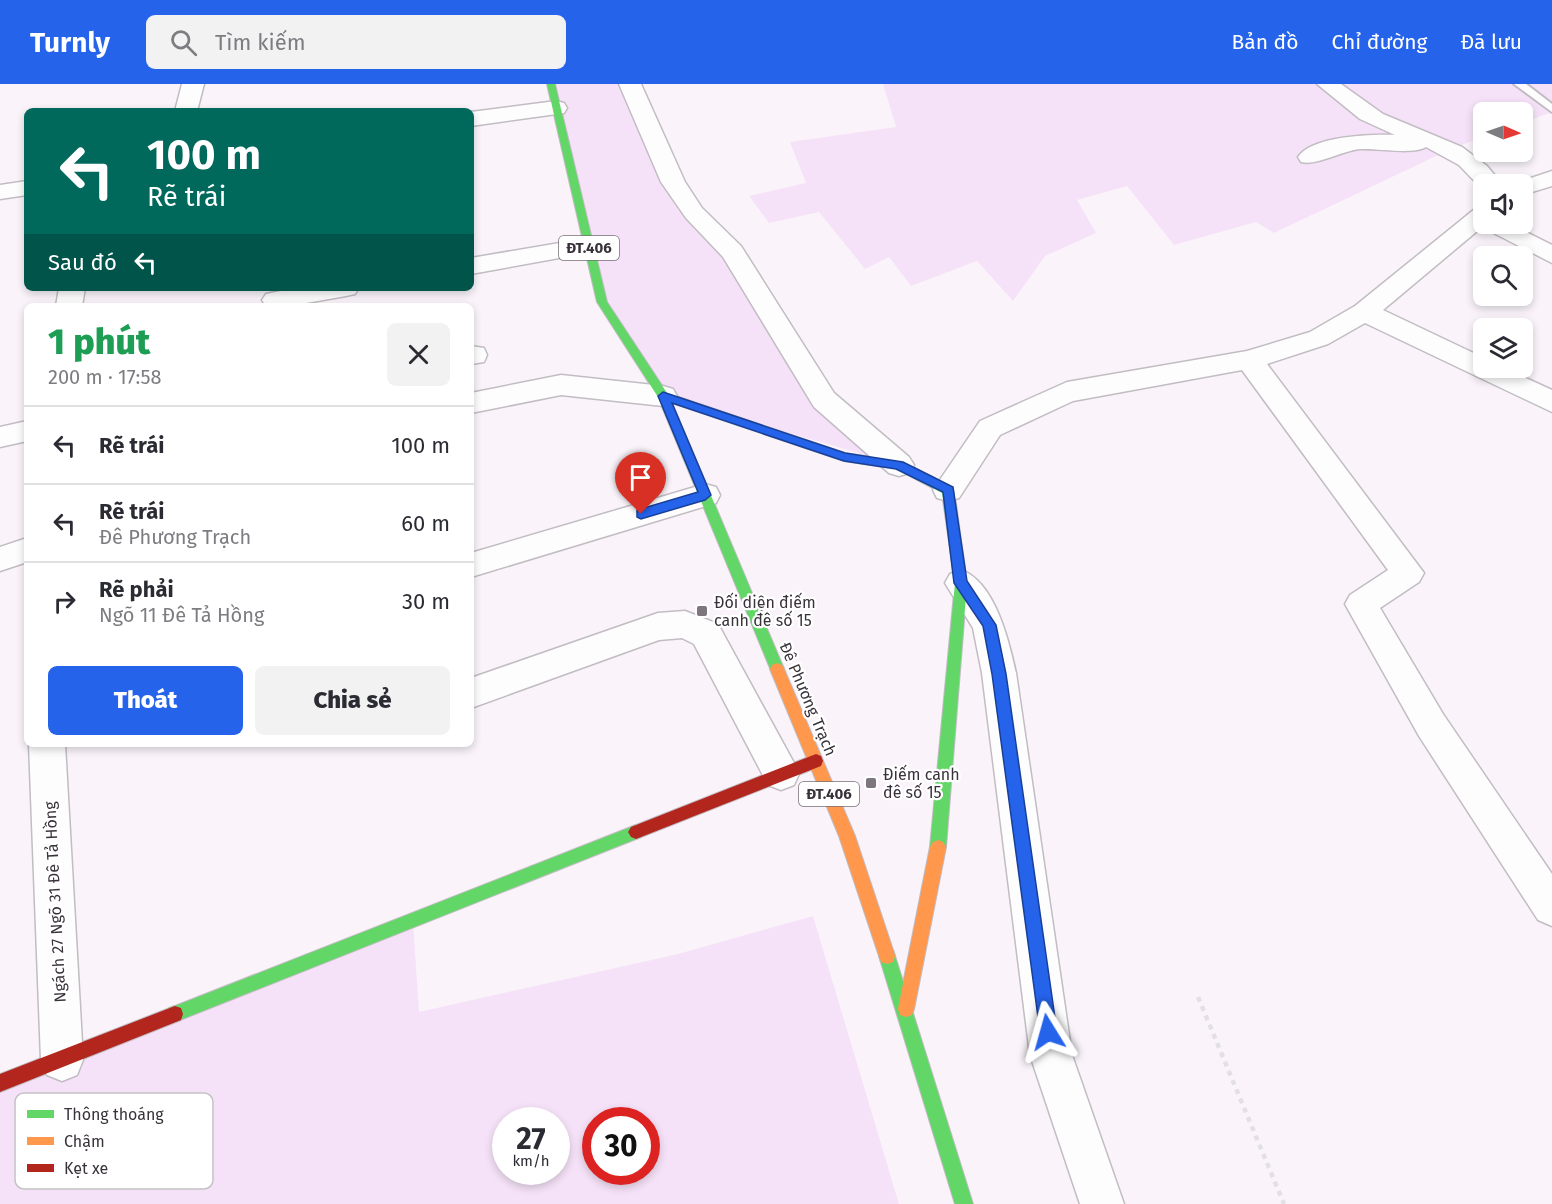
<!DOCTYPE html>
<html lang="vi">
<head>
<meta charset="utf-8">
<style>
  body { margin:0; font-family:"Fira Sans",sans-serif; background:#f2f2f3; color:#2b2b33; height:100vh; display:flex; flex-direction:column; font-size:22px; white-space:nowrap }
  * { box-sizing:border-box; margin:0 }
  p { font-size:20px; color:#7c7c81 }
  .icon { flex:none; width:33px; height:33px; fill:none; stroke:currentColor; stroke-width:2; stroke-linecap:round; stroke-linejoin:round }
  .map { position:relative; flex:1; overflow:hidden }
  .side { position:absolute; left:24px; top:219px; width:450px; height:444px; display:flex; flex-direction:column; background:#fff; border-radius:9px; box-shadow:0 3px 9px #0003 }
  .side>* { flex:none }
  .guide { position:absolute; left:24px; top:24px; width:450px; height:183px; border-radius:9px; box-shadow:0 3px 9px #0003; background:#00695c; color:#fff; overflow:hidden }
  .needle { width:39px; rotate:92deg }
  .fabs { position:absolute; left:1473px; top:18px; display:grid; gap:12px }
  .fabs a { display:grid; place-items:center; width:60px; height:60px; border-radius:9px; background:#fff; box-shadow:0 3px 9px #0003; font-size:30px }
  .speed { position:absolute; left:492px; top:1023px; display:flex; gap:12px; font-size:30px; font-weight:700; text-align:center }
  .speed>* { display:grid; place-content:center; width:78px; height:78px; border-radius:50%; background:#fff; box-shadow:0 3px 9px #0003; line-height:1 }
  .speed small { font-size:15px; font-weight:400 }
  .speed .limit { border:9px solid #d22; background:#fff; color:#111 }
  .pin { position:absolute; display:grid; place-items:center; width:51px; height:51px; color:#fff; margin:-62px -26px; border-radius:50% 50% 50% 0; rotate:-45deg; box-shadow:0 0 6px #0007 }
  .pin .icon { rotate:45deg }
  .me { position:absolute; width:66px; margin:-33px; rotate:352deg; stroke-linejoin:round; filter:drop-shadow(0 0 4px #0008) }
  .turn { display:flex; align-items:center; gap:21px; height:126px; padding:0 24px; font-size:27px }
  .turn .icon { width:78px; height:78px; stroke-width:2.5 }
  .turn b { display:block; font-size:42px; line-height:51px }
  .then { display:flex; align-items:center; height:57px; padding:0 24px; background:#0003; gap:12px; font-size:22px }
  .round { display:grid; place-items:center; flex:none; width:63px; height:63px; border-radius:9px; background:#f2f2f3 }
  .overview { display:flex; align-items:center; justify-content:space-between; height:102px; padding:0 24px }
  h1 { font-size:36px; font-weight:800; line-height:45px; color:#1e9e55 }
  .primary-button { display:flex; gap:12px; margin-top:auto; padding:12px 24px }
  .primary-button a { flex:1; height:69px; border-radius:9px; background:#2563eb; color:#fff; font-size:24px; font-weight:800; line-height:69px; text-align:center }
  .primary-button a+a { background:#f2f2f3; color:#2b2b33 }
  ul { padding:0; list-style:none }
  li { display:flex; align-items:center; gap:18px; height:78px; padding:0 24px; border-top:2px solid #e1e1e2 }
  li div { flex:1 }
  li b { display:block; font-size:22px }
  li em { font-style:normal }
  header { display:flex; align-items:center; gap:36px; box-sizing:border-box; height:84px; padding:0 30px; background:#2563eb; color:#fff }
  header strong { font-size:28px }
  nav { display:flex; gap:33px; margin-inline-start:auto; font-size:21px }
  .search { width:420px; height:54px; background:#f2f2f3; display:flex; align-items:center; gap:15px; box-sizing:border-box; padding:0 21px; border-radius:9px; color:#7c7c81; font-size:22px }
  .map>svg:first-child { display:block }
  .green { fill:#f6e2f8; fill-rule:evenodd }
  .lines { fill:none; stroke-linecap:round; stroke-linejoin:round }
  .lane-casing { stroke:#c2bcc3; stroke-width:4 }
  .street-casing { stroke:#c2bcc3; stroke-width:3 }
  .fast-casing { stroke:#c2bcc3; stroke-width:2 }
  .slow-casing { stroke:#c2bcc3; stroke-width:2 }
  .jam-casing { stroke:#c2bcc3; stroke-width:2 }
  .path { stroke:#e2e0e2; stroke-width:4.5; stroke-dasharray:5 5; stroke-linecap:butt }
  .lane { fill:#fefdfe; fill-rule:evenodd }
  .street { fill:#fefdfe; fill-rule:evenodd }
  .fast { fill:#63d668; fill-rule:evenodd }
  .slow { fill:#ff974d; fill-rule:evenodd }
  .jam { fill:#b3261e; fill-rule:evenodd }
  .route { fill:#2563eb; stroke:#184099; stroke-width:1.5 }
  .poi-dot { fill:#7d767d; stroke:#fff; stroke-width:2 }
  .labels { text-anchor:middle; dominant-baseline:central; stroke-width:4.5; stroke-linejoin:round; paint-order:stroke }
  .shield { fill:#fff; stroke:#747075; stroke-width:1.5 }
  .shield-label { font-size:15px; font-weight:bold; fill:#39323a }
  .poi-label { font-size:16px; fill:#39323a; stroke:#fff; text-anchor:start }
  .street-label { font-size:16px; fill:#39323a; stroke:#fff }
  .key { fill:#fff; stroke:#c4c2c4; stroke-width:1.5 }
  .key-label { font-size:16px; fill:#39323a }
</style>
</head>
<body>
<header>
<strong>Turnly</strong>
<div class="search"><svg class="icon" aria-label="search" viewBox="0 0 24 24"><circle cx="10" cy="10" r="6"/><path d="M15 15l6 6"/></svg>Tìm kiếm</div>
<nav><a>Bản đồ</a><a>Chỉ đường</a><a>Đã lưu</a></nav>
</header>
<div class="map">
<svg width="1552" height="1120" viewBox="0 0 1552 1120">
  <rect width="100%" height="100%" fill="#faf4fa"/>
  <!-- green -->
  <path class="green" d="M552,0H630L673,98L824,316L899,381L663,312L602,218Z
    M883,0H1552V28L1523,39L1522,28H1484L1483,53L1451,65L1274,149L1256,138L1174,161L1127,102L1077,116L1096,149L1045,172L1013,217L977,177L911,202L889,173L865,185L819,128L769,139L749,112L806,99L790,58L896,43Z
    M813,832L899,1120H0V993L413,836L419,928L678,870ZM506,1036H556V1088H506ZM596,1036H646V1088H596Z"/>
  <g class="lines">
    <!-- lane casing -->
    <g class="lane-casing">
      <path id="lane" d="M1514,0H1526L1552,20V28Z"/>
    </g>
    <!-- street casing -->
    <g class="street-casing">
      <path id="street" d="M182,0H204L197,27H175Z
        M619,0H641L685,98L702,124L741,162L834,309L909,373L914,381L909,389L899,392L889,389L814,323L723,173L686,134L661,98Z
        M1317,0H1341L1383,30L1462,63L1487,82L1502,100H1484L1482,105L1459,81L1426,63C1414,71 1377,64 1360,65C1341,67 1317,82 1301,78L1298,73C1312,52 1371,50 1395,51L1360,35Z
        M556,17L564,19L567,24L564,29L471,42V28Z
        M1552,87V102L1522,111V100H1513Z
        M27,97V111L0,115V101Z
        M1484,122V140H1510L1552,161V179L1482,143L1383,226L1484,274V284H1504L1552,306V328L1365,239L1328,260L1267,280L1424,489L1419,498L1380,524L1443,630L1552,790V842L1538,836L1419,652L1345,520L1350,511L1388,486L1242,286L1073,317L1000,351L959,414L948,417L937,414L933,406L980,337L1067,298L1247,267L1310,248L1355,222L1476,124Z
        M589,154L598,157L601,162L598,167L471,190V174Z
        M59,204H85L82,222H56Z
        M296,204H359L355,210L346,212L289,222H266L262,216L266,210Z
        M471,262L484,264L487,271L484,278L471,280Z
        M561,291L663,302L673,305L677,312L673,319L663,322L561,311L471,329V309Z
        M27,337V357L0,363V343Z
        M705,400L716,403L720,411L716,419L471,493V469Z
        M27,454V478L0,487V463Z
        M961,486C995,498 1009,557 1016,589L1072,971L1124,1120H1080L1030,971L982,589L973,544L945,499L950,490Z
        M685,527L718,540L794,679L799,690L794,701L781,706L768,701L694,560L682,554L659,556L471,624V594L658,529Z
        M29,660H65L83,976L77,991L62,997L47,991L41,976Z"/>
    </g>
    <!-- fast casing -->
    <g class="fast-casing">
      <path id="fast" d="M547,0H555L607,218L667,309L845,369L903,378L952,403L954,406L967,499L946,763L943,768L938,770L933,768L930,763L955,499L942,409L897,385L844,377L672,319L784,585L782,589L777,591L772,589L658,313L597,218Z
        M636,741L641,743L644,748L641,753L175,938L169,936L167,930L169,924L175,922Z
        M887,864L893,866L895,872L973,1120H955L879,872L881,866Z"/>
    </g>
    <!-- slow casing -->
    <g class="slow-casing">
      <path id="slow" d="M777,579L782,581L784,585L855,752L895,872L893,878L887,880L881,878L839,752L770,585L772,581Z
        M938,756L943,758L946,763L914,925L912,931L906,933L900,931L898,925L930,763L933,758Z"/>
    </g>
    <!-- jam casing -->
    <g class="jam-casing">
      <path id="jam" d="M816,670L821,672L823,677L821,682L636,755L631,753L628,748L631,743Z
        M175,922L181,924L183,930L181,936L0,1008V990Z"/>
    </g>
    <!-- path -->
    <path class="path" d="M1198,913L1284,1120"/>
    <!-- lane -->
    <use href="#lane" class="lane"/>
    <!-- street -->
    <use href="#street" class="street"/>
    <!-- fast -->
    <use href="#fast" class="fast"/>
    <!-- slow -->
    <use href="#slow" class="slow"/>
    <!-- jam -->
    <use href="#jam" class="jam"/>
  </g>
  <!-- route -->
  <path class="route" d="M663,308L845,369L903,378L953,403L967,497L996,541L1006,590L1057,948L1054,954L1048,957L1042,954L1040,948L992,590L983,542L954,499L943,408L896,385L844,377L672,319L711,411L705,416L641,435L637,433V426L698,408L658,312Z"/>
  <!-- markers -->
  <g class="poi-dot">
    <rect x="696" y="521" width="12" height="12" rx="3"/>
    <rect x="865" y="693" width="12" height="12" rx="3"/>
  </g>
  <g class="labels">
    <!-- shield labels -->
    <g class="shield">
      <rect x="559" y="152" width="60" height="24" rx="4.5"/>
      <rect x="799" y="698" width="60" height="24" rx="4.5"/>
    </g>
    <g class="shield-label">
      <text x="589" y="164">ĐT.406</text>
      <text x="829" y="710">ĐT.406</text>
    </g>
    <!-- poi labels -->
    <g class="poi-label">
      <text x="714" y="518">Đối diện điếm<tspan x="714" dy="18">canh đê số 15</tspan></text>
      <text x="883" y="690">Điếm canh<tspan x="883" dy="18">đê số 15</tspan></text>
    </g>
    <!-- street labels -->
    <g class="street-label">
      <text transform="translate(808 615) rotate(67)">Đê Phương Trạch</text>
      <text transform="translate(55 818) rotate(-93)">Ngách 27 Ngõ 31 Đê Tả Hồng</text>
    </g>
  </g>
  <!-- legend -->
  <rect x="15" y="1009" width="198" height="96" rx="9" class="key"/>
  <rect x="27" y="1026" width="27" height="8" fill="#63d668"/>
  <rect x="27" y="1053" width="27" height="8" fill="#ff974d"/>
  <rect x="27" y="1080" width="27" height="8" fill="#b3261e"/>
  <g class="key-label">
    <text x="64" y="1036">Thông thoáng</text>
    <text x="64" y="1063">Chậm</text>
    <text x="64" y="1090">Kẹt xe</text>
  </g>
</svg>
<div class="fabs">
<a><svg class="needle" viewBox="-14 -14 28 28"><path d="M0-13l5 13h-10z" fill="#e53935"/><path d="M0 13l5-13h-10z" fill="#7c7c81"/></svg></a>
<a><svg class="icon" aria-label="sound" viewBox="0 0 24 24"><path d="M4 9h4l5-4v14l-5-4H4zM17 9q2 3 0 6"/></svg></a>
<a><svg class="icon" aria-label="search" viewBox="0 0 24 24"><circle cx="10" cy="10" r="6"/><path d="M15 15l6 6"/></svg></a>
<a><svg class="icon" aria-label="layers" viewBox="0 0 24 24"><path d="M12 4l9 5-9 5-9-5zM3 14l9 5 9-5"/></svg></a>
</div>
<div class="speed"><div>27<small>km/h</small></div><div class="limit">30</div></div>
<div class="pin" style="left:641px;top:430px;background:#d93025"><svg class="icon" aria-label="arrive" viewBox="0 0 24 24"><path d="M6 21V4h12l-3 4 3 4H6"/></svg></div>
<svg class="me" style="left:1048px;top:948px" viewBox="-20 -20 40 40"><path d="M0-17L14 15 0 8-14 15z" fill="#2563eb" stroke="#fff" stroke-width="4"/></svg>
<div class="guide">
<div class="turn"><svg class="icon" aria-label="left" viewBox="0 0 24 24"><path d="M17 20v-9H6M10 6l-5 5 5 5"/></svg><div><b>100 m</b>Rẽ trái</div></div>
<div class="then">Sau đó<svg class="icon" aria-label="left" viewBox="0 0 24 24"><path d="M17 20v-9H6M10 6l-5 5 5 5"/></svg></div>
</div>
<section class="side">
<div class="overview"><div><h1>1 phút</h1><p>200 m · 17:58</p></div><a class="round"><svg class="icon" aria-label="close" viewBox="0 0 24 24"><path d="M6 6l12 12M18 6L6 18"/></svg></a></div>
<ul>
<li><svg class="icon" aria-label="left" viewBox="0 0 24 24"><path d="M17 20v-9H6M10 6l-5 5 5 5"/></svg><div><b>Rẽ trái</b></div><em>100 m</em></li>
<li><svg class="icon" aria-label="left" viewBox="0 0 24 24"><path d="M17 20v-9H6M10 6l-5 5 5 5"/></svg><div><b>Rẽ trái</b><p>Đê Phương Trạch</p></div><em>60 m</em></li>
<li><svg class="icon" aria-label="right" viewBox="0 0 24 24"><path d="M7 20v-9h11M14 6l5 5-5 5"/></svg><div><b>Rẽ phải</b><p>Ngõ 11 Đê Tả Hồng</p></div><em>30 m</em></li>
</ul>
<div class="primary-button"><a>Thoát</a><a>Chia sẻ</a></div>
</section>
</div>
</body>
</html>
